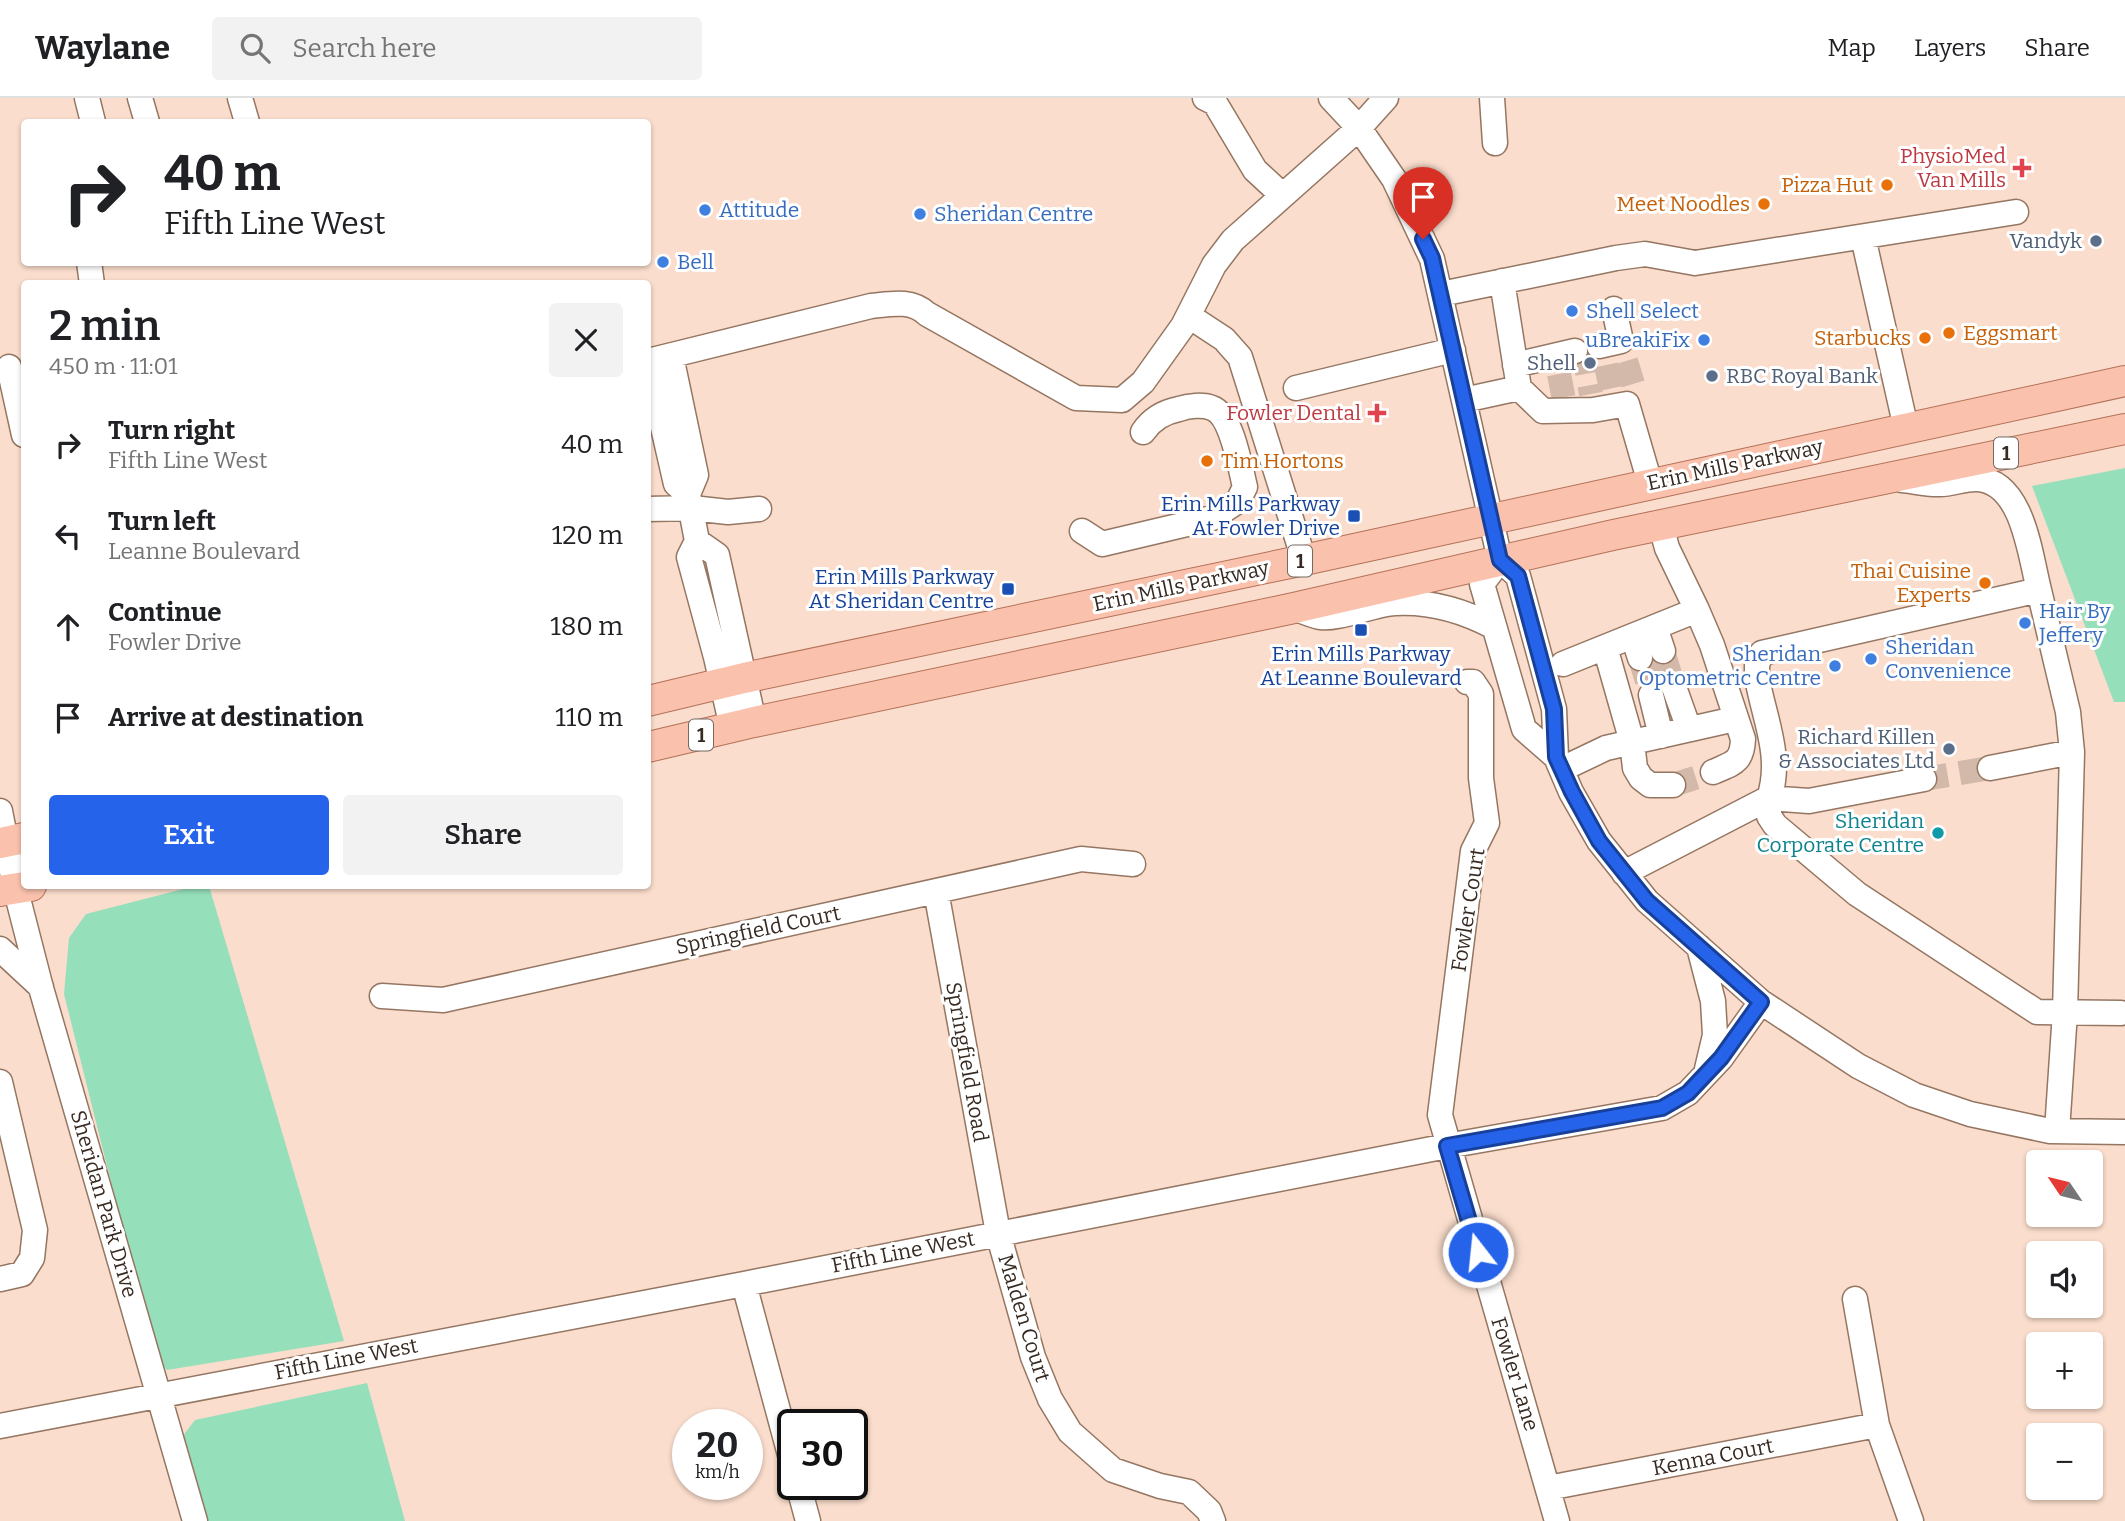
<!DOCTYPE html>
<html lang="en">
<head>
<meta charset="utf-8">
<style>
  body { margin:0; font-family:Bitter,serif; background:#f2f2f2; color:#202124; height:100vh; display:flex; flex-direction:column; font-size:26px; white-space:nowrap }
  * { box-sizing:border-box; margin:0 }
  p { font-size:23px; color:#757577 }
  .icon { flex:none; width:38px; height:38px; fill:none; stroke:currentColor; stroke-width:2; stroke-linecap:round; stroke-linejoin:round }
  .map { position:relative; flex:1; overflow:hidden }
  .details { position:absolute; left:21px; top:182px; width:630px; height:609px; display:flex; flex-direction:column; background:#fff; border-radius:7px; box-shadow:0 2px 5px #0004 }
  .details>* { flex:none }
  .banner { position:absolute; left:21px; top:21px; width:630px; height:147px; border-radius:7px; box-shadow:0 2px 5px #0004; background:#fff; color:#202124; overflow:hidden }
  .needle { width:46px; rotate:305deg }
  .buttons { position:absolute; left:2026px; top:1052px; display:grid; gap:14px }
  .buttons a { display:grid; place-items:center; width:77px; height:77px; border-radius:7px; background:#fff; box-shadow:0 2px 5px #0004; font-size:35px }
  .speed { position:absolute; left:672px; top:1311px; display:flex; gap:14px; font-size:35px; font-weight:700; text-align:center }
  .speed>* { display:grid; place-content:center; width:91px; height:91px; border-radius:50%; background:#fff; box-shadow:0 2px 5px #0004; line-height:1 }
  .speed small { font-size:18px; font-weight:400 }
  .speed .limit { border:4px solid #111; border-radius:10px; background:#fff; color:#111 }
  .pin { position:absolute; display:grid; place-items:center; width:60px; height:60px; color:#fff; margin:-72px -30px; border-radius:50% 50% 50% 0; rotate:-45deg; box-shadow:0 0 7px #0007 }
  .pin .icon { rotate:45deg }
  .me { position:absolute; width:77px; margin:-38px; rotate:344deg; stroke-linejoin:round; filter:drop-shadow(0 0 5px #0008) }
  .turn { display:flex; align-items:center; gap:24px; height:147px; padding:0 28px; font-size:32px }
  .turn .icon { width:91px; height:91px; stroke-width:2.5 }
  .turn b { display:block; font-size:49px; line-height:60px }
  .round { display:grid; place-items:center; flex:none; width:74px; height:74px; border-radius:7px; background:#f2f2f2 }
  .summary { display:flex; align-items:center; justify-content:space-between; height:119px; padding:0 28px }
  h1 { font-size:42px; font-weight:600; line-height:52px }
  .cta { display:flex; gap:14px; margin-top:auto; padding:14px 28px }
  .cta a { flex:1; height:80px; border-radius:7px; background:#2563eb; color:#fff; font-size:28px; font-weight:600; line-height:80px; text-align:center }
  .cta a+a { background:#f2f2f2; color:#202124 }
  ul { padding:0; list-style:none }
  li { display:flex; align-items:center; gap:21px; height:91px; padding:0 28px }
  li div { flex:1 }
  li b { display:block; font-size:26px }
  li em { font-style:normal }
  header { display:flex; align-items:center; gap:42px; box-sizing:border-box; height:98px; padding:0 35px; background:#fff; border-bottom:2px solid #e0e0e0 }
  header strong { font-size:33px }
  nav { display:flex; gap:38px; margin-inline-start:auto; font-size:24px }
  .search { width:490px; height:63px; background:#f2f2f2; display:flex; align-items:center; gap:18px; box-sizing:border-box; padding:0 24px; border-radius:7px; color:#757577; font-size:26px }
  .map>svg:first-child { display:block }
  .green { fill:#96dfbb }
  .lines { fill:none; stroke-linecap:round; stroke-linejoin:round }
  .minor-tunnel { stroke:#d3b9aa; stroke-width:24; stroke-dasharray:24 12; stroke-linecap:butt }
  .minor-casing { stroke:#957662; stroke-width:27 }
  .major-casing { stroke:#b47159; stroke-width:32 }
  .minor { stroke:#fff; stroke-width:24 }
  .major { stroke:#fac1ad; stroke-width:30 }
  .route-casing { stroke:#184099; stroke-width:18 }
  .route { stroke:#2563eb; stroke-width:12 }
  .health-dot { fill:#e0444e; stroke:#fff; stroke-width:2.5 }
  .food-dot { fill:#e8710a; stroke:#fff; stroke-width:2.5 }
  .shop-dot { fill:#3f7fe0; stroke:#fff; stroke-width:2.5 }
  .service-dot { fill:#5c6f8a; stroke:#fff; stroke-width:2.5 }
  .transit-dot { fill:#1a4fb4; stroke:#fff; stroke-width:2.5 }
  .culture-dot { fill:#0f9aa8; stroke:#fff; stroke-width:2.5 }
  .labels { text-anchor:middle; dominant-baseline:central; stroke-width:6; stroke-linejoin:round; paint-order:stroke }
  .shield { fill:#fff; stroke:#736a64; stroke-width:2 }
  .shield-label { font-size:19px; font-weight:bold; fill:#372a22 }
  .health-label { font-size:21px; fill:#be3a42; stroke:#fff; text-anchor:end }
  .food-label { font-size:21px; fill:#c56008; stroke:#fff; text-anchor:end }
  .shop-label { font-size:21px; fill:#366cbe; stroke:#fff; text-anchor:start }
  .service-label { font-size:21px; fill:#4e5e75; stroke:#fff; text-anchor:end }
  .street-label { font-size:21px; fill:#372a22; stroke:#fff }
  .transit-label { font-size:21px; fill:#164399; stroke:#fff; text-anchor:end }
  .culture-label { font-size:21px; fill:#0d838f; stroke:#fff; text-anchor:end }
</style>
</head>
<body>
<header>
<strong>Waylane</strong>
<div class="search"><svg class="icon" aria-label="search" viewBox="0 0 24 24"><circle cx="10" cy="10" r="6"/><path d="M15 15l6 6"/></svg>Search here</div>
<nav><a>Map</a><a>Layers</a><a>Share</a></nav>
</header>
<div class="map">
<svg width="2125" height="1423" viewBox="0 0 2125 1423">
  <rect width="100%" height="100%" fill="#faddcc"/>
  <!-- green -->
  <path class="green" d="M2125,370V604H2114L2032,388Z
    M195,788H209L344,1243L167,1272L155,1260L64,896L69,840L86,816Z
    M367,1285L405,1423H202L180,1347L185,1335L195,1322Z"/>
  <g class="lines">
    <!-- minor-tunnel -->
    <path class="minor-tunnel" d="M1583,252L1591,296
      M1626,263L1633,286
      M1606,267L1611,291
      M1559,276L1564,302
      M1663,553L1674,589
      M1640,560L1651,597
      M1924,681L1990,670
      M1673,687L1713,674"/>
    <!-- minor casing -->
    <g class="minor-casing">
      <path id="minor" d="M87,0L93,24
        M140,0L147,24
        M240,0L247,24
        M1205,0L1215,5L1255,72L1282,97
        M1331,0L1359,30L1394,81L1432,161L1500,462
        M1492,0L1495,45
        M1863,139L1906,330
        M89,164L92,186
        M1441,196L1616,160L1645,156L1695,165L2016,114
        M1189,218L1224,241L1240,259L1304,462
        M1599,248L1621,243L1614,211
        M671,258L696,377L688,396L697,443L689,459L716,559L732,629
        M657,261L654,290L676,386L688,396
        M648,263L871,208C891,206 911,201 927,216L1076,300L1122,302L1143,284L1183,228L1214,167L1233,142L1359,30L1386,0
        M1515,267L1575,253
        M9,269L24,337
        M1296,290L1453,252
        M1519,290L1543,313L1593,312L1627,306L1650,385
        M1464,302L1519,290L1502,183
        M1902,382C1914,383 1928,387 1940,386C1953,386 1965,380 1978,381C2023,384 2030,457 2039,492
        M648,411L692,410L728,414L759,411
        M1082,433L1102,446L1212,420L1238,403L1245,389C1240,369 1232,317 1212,310C1203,306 1188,308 1179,311C1164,314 1151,322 1143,334
        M697,443L717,457L754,624
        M1500,462L1482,486L1524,631L1556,659L1571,694L1599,743L1647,803L1761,904L1858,968L1914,997L1970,1016L2050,1033L2125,1034
        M1500,462L1518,478L1554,611L1556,659
        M1294,510C1302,513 1311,517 1320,519C1338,522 1374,506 1395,505C1429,503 1464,513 1494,529
        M1697,512L1712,547L1743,641C1742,665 1733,665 1713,674
        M1655,529L1663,553
        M1633,538L1640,560
        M1605,549L1632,644L1635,670L1641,680L1650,687H1673
        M1563,566L1697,512L1667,450L1661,428
        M1467,584H1473L1481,596V680L1487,725L1473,753L1440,1017L1557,1423
        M1674,589L1689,631
        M1651,597L1661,638
        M1990,670L2072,654
        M1562,671L1606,650L1735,621
        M1924,681L1809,703L1769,700V718L1775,727L1857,796L2037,914L2121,915
        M0,713L15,789L41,890L195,1423
        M1624,775L1769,700C1783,659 1764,620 1757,580V566L1762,555L2039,492L2068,614L2072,654L2065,914L2057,1033
        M936,793L998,1135L1033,1259L1050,1301L1070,1334L1113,1372L1160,1388L1189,1394L1209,1413L1213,1423
        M1699,849L1713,903L1715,937L1707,971
        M0,851L41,889
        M382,898L443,902L1081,761L1133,766
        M0,984L35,1132L32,1160L22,1176L0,1181
        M744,1186L793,1368
        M1855,1201L1877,1327L1911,1423
        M0,1328L744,1186L1447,1048L1662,1010L1688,995L1721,960L1761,904
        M798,1386L808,1423
        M1548,1390L1877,1327"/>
    </g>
    <!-- major casing -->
    <g class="major-casing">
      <path id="major" d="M648,603L744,580L1304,462L2125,283
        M648,649L754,624L1294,510L1613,437L2125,331
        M0,745L24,740
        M0,793L31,788"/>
    </g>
    <!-- minor -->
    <use href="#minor" class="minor"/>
    <!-- major -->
    <use href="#major" class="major"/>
  </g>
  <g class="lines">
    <!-- route casing -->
    <g class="route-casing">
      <path id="route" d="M1423,141L1432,160L1500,462L1518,478L1554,611L1556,659L1572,694L1599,743L1647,803L1761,904L1721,960L1688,995L1662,1010L1447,1048L1478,1154"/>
    </g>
    <!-- route -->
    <use href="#route" class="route"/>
  </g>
  <!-- markers -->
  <g class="health-dot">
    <path d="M2018.5 59.5h7v7h7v7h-7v7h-7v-7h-7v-7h7z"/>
    <path d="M1373.5 304.5h7v7h7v7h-7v7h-7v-7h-7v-7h7z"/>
  </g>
  <g class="food-dot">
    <circle cx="1887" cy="87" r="7"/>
    <circle cx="1764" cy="106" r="7"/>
    <circle cx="1949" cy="235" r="7"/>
    <circle cx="1925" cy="240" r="7"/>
    <circle cx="1207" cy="363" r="7"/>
    <circle cx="1985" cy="485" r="7"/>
  </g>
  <g class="shop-dot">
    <circle cx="705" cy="112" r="7"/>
    <circle cx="920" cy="116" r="7"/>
    <circle cx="663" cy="164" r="7"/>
    <circle cx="1572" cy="213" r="7"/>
    <circle cx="1704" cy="242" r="7"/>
    <circle cx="2025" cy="525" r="7"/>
    <circle cx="1871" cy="561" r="7"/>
    <circle cx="1835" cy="568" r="7"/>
  </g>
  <g class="service-dot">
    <circle cx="2096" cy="143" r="7"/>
    <circle cx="1590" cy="265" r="7"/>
    <circle cx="1712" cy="278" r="7"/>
    <circle cx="1949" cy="651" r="7"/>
  </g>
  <g class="transit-dot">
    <rect x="1347" y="411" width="14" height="14" rx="3.5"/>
    <rect x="1001" y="484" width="14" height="14" rx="3.5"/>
    <rect x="1354" y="525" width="14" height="14" rx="3.5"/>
  </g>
  <circle class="culture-dot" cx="1938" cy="735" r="7"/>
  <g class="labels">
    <!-- shield labels -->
    <g class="shield">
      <rect x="1994" y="339.5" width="24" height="31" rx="5"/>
      <rect x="1288" y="447.5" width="24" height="31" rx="5"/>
      <rect x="689" y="621.5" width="24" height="31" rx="5"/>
    </g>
    <g class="shield-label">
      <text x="2006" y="355">1</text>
      <text x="1300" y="463">1</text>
      <text x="701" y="637">1</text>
    </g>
    <!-- health labels -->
    <g class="health-label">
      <text x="2006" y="58">PhysioMed<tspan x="2006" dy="24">Van Mills</tspan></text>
      <text x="1361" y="315">Fowler Dental</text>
    </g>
    <!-- food labels -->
    <g class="food-label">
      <text x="1873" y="87">Pizza Hut</text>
      <text x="1750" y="106">Meet Noodles</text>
      <text x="1963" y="235" text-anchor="start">Eggsmart</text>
      <text x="1911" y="240">Starbucks</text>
      <text x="1221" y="363" text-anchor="start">Tim Hortons</text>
      <text x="1971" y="473">Thai Cuisine<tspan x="1971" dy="24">Experts</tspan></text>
    </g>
    <!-- shop labels -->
    <g class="shop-label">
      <text x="719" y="112">Attitude</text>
      <text x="934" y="116">Sheridan Centre</text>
      <text x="677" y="164">Bell</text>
      <text x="1586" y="213">Shell Select</text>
      <text x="1690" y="242" text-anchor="end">uBreakiFix</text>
      <text x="2039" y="513">Hair By<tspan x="2039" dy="24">Jeffery</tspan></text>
      <text x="1885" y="549">Sheridan<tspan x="1885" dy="24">Convenience</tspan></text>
      <text x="1821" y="556" text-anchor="end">Sheridan<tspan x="1821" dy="24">Optometric Centre</tspan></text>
    </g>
    <!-- service labels -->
    <g class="service-label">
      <text x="2082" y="143">Vandyk</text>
      <text x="1576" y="265">Shell</text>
      <text x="1726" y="278" text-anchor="start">RBC Royal Bank</text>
      <text x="1935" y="639">Richard Killen<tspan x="1935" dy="24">&amp; Associates Ltd</tspan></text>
    </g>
    <!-- street labels -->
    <g class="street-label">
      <text transform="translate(1735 367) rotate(-12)">Erin Mills Parkway</text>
      <text transform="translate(1181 488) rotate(-12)">Erin Mills Parkway</text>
      <text transform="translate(1468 812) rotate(-81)">Fowler Court</text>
      <text transform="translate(758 832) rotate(-12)">Springfield Court</text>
      <text transform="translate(967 964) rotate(80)">Springfield Road</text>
      <text transform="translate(104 1106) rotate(74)">Sheridan Park Drive</text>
      <text transform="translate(903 1154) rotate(-11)">Fifth Line West</text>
      <text transform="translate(1024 1220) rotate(73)">Malden Court</text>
      <text transform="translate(346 1261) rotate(-11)">Fifth Line West</text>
      <text transform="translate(1515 1276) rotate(73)">Fowler Lane</text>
      <text transform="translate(1713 1359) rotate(-11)">Kenna Court</text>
    </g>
    <!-- transit labels -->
    <g class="transit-label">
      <text x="1340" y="406">Erin Mills Parkway<tspan x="1340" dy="24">At Fowler Drive</tspan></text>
      <text x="994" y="479">Erin Mills Parkway<tspan x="994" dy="24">At Sheridan Centre</tspan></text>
      <text x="1361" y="556" text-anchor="middle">Erin Mills Parkway<tspan x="1361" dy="24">At Leanne Boulevard</tspan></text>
    </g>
    <!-- culture labels -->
    <g class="culture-label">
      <text x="1924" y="723">Sheridan<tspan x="1924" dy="24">Corporate Centre</tspan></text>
    </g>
  </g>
</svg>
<div class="buttons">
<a><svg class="needle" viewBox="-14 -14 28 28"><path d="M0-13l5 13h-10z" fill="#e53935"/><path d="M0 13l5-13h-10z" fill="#757577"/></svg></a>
<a><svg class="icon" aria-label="sound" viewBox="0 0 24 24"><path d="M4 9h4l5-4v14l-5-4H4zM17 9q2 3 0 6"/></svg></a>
<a>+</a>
<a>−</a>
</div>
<div class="speed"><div>20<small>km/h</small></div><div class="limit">30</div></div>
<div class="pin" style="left:1423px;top:141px;background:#d93025"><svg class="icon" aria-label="arrive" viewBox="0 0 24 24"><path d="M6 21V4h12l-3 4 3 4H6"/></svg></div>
<svg class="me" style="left:1478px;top:1154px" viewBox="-20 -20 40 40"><circle r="17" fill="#2563eb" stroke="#fff" stroke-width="3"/><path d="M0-11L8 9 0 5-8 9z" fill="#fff"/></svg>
<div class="banner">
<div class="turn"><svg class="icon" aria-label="right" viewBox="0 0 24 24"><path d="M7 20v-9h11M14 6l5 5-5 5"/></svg><div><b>40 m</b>Fifth Line West</div></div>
</div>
<section class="details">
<div class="summary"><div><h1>2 min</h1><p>450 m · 11:01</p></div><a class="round"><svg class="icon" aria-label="close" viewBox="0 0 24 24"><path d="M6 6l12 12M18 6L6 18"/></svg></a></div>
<ul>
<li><svg class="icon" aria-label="right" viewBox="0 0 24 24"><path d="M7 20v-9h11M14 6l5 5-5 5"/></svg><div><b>Turn right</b><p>Fifth Line West</p></div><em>40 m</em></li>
<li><svg class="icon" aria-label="left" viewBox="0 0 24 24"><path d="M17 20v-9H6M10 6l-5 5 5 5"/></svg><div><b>Turn left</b><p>Leanne Boulevard</p></div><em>120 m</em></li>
<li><svg class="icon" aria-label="ahead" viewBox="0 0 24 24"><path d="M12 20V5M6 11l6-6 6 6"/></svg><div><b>Continue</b><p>Fowler Drive</p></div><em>180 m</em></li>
<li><svg class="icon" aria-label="arrive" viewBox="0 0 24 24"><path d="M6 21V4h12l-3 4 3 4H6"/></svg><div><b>Arrive at destination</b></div><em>110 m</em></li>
</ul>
<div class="cta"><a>Exit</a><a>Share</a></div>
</section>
</div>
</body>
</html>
